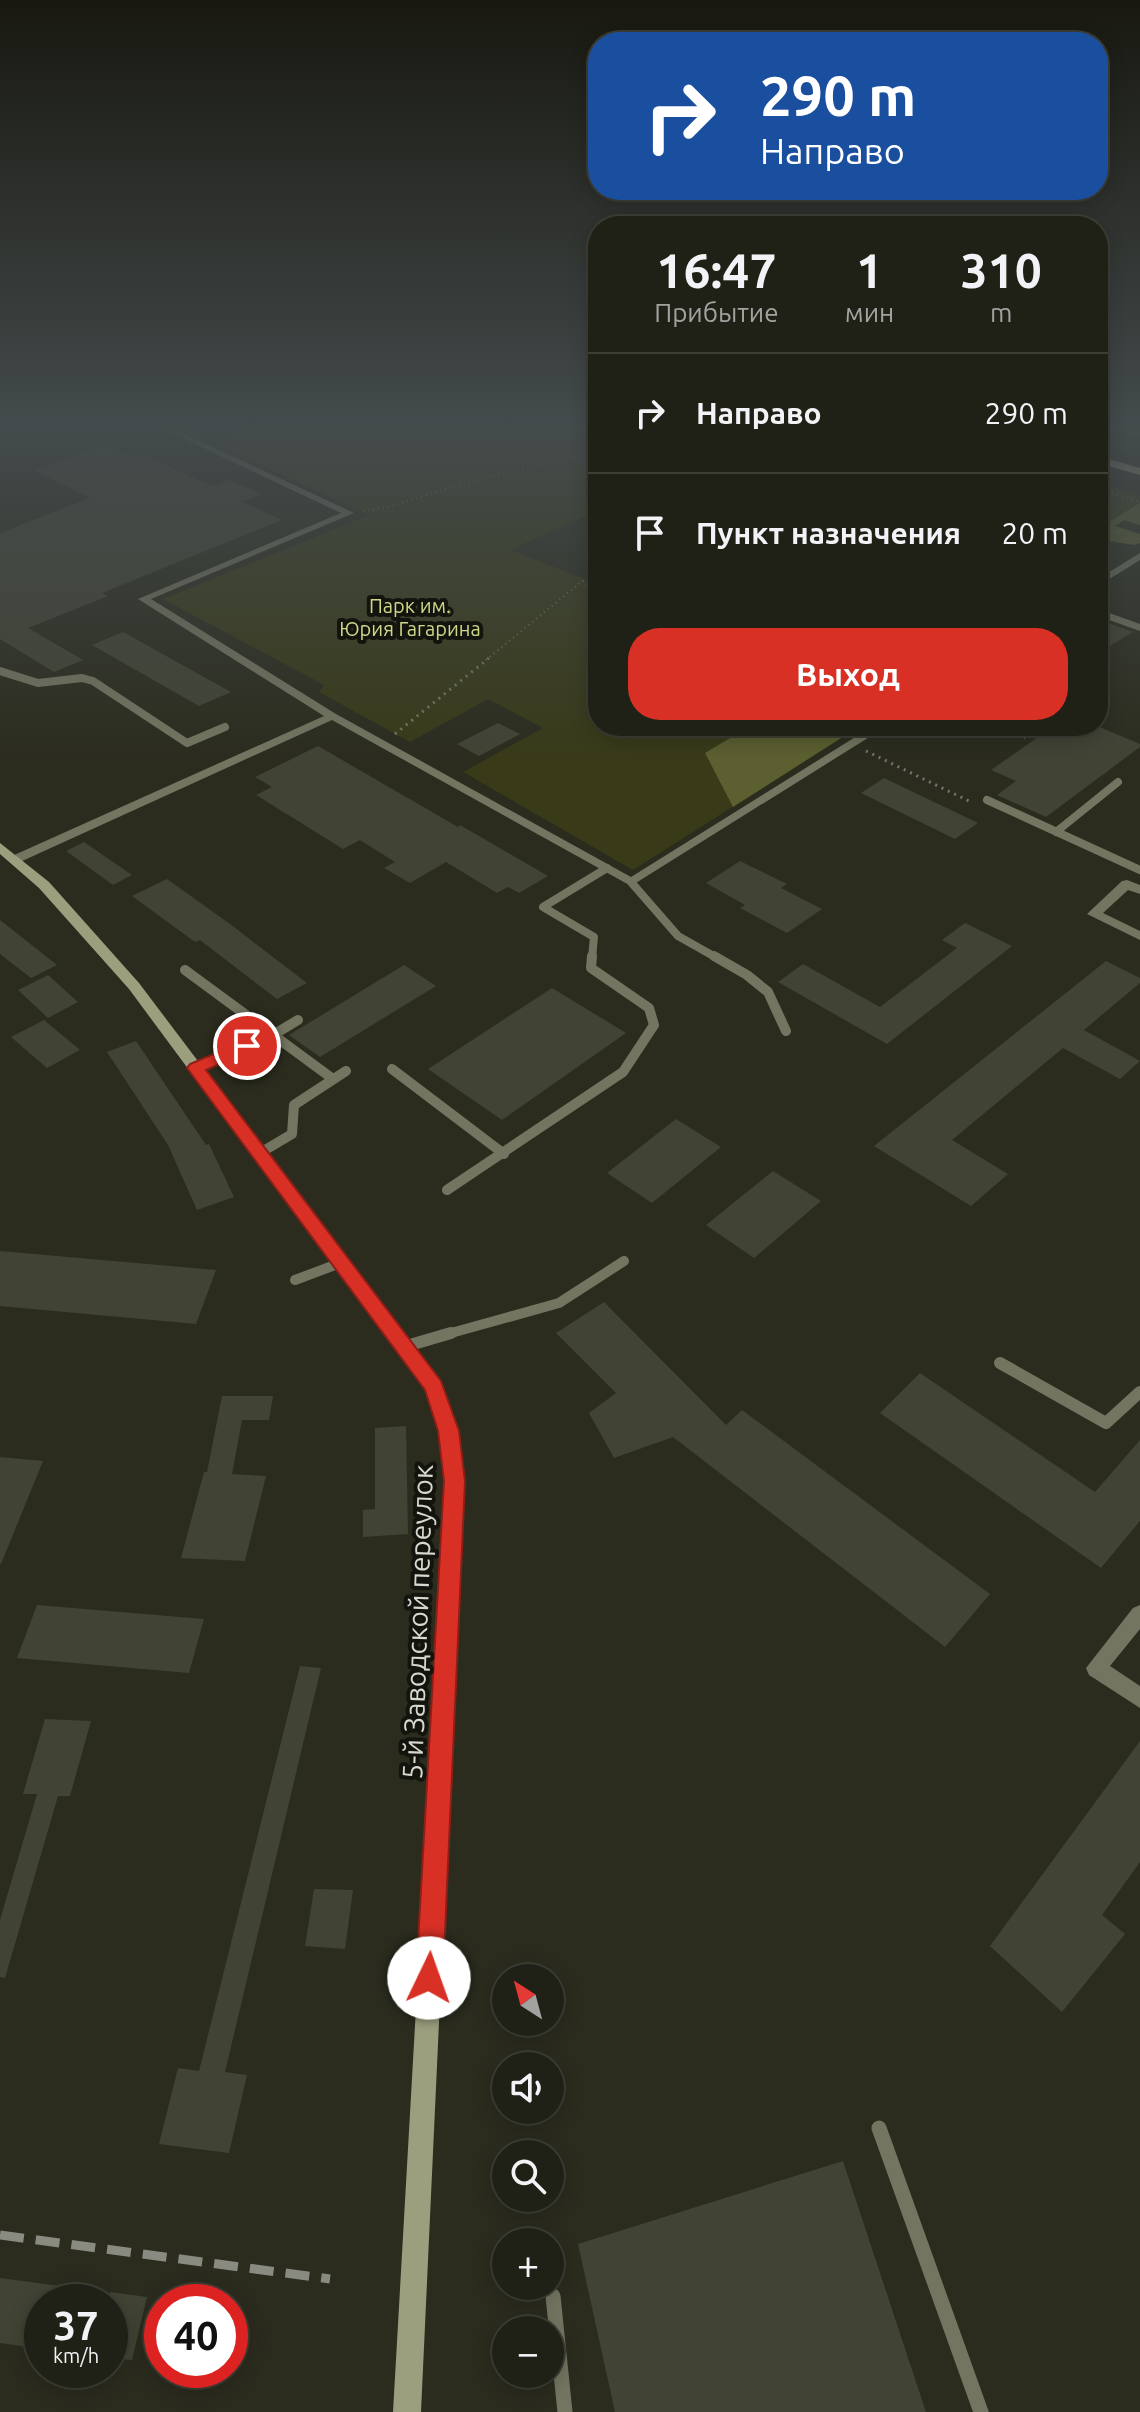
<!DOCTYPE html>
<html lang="ru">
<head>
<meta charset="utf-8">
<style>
  body { margin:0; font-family:Ubuntu,sans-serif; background:#28291f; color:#f1f3f6; height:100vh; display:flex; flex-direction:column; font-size:30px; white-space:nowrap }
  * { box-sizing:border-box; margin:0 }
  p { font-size:26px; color:#a2a3a1 }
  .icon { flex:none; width:44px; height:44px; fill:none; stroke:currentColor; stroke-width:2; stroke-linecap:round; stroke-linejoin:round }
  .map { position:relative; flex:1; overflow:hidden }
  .panel { position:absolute; left:588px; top:216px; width:520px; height:520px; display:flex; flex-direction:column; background:#202116; border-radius:32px; box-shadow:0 4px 20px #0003,0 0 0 2px #3d3e35 }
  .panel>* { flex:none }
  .hud { position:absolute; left:588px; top:32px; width:520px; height:168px; border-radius:32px; box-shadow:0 4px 20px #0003,0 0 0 2px #3d3e35; background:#1a4fa0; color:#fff; overflow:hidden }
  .needle { width:52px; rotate:324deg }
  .buttons { position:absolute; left:492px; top:1964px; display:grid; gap:16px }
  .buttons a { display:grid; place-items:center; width:72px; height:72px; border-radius:50%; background:#202116; box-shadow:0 4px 20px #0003,0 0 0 2px #3d3e35; font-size:40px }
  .speed { position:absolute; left:24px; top:2284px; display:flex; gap:16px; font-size:40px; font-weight:700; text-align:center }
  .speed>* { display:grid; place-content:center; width:104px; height:104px; border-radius:50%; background:#202116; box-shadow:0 4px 20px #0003,0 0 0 2px #3d3e35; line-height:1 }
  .speed small { font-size:20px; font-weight:400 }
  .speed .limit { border:12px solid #d22; background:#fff; color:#111 }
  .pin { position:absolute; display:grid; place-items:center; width:68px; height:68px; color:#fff; margin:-34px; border:4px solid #fff; border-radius:50%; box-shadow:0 2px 8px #0007 }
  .me { position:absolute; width:88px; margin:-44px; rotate:3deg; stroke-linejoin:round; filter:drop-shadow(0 0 6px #0008) }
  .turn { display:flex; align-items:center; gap:28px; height:168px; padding:0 40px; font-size:36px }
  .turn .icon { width:104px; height:104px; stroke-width:2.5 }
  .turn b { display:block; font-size:56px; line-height:68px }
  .eta { display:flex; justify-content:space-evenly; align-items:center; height:136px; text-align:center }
  .eta b { font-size:48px; font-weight:600; line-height:56px }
  .primary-button { display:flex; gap:16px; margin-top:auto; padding:16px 40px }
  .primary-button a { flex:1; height:92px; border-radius:32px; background:#d93025; color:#fff; font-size:32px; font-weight:600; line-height:92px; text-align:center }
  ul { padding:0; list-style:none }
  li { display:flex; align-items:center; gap:24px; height:120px; padding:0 40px; border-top:2px solid #3d3e35 }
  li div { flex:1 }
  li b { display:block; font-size:30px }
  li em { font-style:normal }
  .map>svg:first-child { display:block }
  .green { fill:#383a18 }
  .forest { fill:#5c5f2f }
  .building { fill:#414334 }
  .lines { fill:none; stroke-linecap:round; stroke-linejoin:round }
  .path-far1 { stroke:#75766b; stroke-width:2; stroke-dasharray:1 4; stroke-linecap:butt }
  .path { stroke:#75766b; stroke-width:3; stroke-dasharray:2 5; stroke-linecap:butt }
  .lane-far3 { stroke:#737560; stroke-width:8 }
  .lane-far2 { stroke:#737560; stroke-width:10 }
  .lane-far1 { stroke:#737560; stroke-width:12 }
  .lane { stroke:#737560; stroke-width:15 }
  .street { fill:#737560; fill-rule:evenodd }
  .secondary { fill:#9c9f7e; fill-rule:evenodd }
  .primary { fill:#bcc094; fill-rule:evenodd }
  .rail { stroke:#898a80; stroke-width:9; stroke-dasharray:24 12; stroke-linecap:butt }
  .route { fill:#d93025; stroke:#8d1f18; stroke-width:2 }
  .labels { text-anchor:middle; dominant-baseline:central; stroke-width:8; stroke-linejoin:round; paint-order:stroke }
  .far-park-label { font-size:20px; fill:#d0d689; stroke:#13140e }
  .near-street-label { font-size:28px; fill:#d7d8d0; stroke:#13140e }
</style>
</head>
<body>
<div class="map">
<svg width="1140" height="2412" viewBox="0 0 1140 2412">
  <rect width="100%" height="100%" fill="#2b2c1e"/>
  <!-- green -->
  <path class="green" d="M270,422H598V513L594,512L510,550L590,581L598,576V726H860L633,870L463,772L543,728L488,699L410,742L319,692L324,685L163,599L370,515L213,443Z
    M1098,482L1140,496V525L1124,520L1115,526L1140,534V543L1134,545L1098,539Z"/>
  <!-- forest -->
  <path class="forest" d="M1140,503V525L1124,520L1115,526L1140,534V543L1134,545L1098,539V529Z
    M750,726H860L733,807L705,753Z"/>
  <!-- building -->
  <path class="building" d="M106,445L134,458L143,455L212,486L229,480L261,494L242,502L282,520L102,593L108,596L28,628L83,660L54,672L0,639V533L90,498L34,470Z
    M1108,623L1133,632L1098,653V629Z
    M123,632L231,692L199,706L92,645Z
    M498,723L520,734L479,756L457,744Z
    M1054,726L1078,736L1097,726L1140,744V747L1046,817L997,795L1016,781L991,770Z
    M318,746L458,827L460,825L548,876L519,893L508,887L497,893L446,862L410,883L384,868L395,862L360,840L343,849L256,795L272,787L255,777Z
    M884,778L978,823L955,839L861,793Z
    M84,842L132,875L113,885L66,851Z
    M740,861L787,884L781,888L822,909L787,933L740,908L745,905L706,883Z
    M167,879L230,924L307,983L277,999L200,940L195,942L132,896Z
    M0,920L57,965L31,978L0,954Z
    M965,923L1012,946L887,1044L778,982L803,964L880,1007L957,948L942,940Z
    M1106,961L1140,978V983L1084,1030L1140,1061L1120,1079L1063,1048L952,1140L1008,1174L971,1206L874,1146Z
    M404,965L436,986L320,1057L289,1035Z
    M48,975L78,1002L48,1018L18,990Z
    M552,988L626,1033L502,1120L428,1069Z
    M44,1020L80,1050L47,1068L11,1037Z
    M136,1041L206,1145L209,1144L234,1197L197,1210L168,1145L107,1052Z
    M676,1119L721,1147L652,1203L607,1173Z
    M773,1171L821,1201L754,1258L706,1225Z
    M0,1251L216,1270L196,1324L0,1306Z
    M604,1302L726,1425L742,1410L990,1594L945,1647L673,1437L614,1458L589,1413L616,1393L556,1333Z
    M920,1373L1095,1492L1140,1440V1521L1101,1568L880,1413Z
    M222,1396H273L269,1420H242L232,1474L266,1476L245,1561L181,1558L204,1472H207Z
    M406,1426L408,1534L363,1537V1510L375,1509V1428Z
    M0,1457L43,1461L1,1564H0Z
    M37,1605L204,1619L189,1673L17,1658Z
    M300,1666L321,1668L225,2072L247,2075L229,2153L159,2144L178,2068L199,2071Z
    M45,1719L91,1721L70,1796H58L5,1978L0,1977V1920L37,1794H23Z
    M1140,1741V1862L1102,1915L1125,1934L1062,2012L990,1946Z
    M314,1889L353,1890L345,1949L305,1946Z
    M843,2161L926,2412H615L578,2244Z
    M0,2278L90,2290L89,2302H42V2349L0,2343Z
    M110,2292L147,2297L132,2360L110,2358Z"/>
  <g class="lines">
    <!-- path-far1 -->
    <path class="path-far1" d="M1098,440L1140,453
      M574,457L598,468
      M1098,488L1140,502
      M363,511L388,507L458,485L598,450
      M1098,534L1120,531
      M582,581L598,595
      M486,660L585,579"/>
    <!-- path -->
    <path class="path" d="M999,726L1025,738
      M395,734L489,658
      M866,751L973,803"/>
    <!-- lane-far3 -->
    <path class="lane-far3" d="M0,671L38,683L82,678L93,681L187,743L225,727
      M987,800L1140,870
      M1056,832L1118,782
      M631,882L678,936L717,958
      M592,958L594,937L543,907L607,868"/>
    <!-- lane-far2 -->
    <path class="lane-far2" d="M714,956L747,975L768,992L786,1031
      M185,970L333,1079
      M196,1068L273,1035L298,1020
      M392,1069L504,1154
      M260,1153L292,1134L294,1105L346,1071
      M447,1190L623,1072L654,1025L649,1008L591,968L592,956
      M295,1280L343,1262
      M444,1335L559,1303L624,1261"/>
    <!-- lane-far1 -->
    <path class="lane-far1" d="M403,1347L451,1333
      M1000,1363L1106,1423L1140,1392"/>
    <!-- lane -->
    <path class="lane" d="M879,2128L981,2412
      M553,2296L565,2412"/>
    <!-- street -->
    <path class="street" d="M148,422H159L354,513L151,599L336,714L631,877L873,726H887L631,886L332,720L20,862H12V856L324,716L138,599L341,513Z
      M1098,422H1110L1140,431V437Z
      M1140,553V560L1098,586V579Z
      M1098,609L1140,624V631L1098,616Z
      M1127,880L1140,885V894L1128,890L1103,913L1140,931V940L1087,914L1122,881Z
      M1140,1605V1629L1110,1666L1140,1686V1708L1089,1675L1086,1668L1133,1608Z"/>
    <!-- secondary -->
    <path class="secondary" d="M0,843L49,882L139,983L440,1382L458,1431L464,1481L421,2412H393L446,1481L440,1431L426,1390L129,989L39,888L0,854Z"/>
    <!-- primary -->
    <path class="primary" d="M1098,456L1140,468V475L1098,463Z"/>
    <!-- rail -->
    <path class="rail" d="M0,2235L330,2279"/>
  </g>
  <!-- sky -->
  <linearGradient id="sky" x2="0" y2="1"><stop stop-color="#181810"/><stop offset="0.56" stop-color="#444b4c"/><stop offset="1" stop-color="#444b4c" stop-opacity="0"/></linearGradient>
  <rect width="1140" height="760" fill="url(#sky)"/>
  <!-- route -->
  <path class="route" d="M247,1040L256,1046L253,1050L206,1070L441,1381L459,1431L465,1481L443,1978L439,1987L429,1991L420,1987L416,1978L444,1481L438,1431L425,1390L187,1068L190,1064Z"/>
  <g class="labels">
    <!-- far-park labels -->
    <g class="far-park-label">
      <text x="410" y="605">Парк им.<tspan x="410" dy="23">Юрия Гагарина</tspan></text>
    </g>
    <!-- near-street labels -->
    <g class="near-street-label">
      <text transform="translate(417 1622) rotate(-88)">5-й Заводской переулок</text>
    </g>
  </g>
</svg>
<div class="buttons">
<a><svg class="needle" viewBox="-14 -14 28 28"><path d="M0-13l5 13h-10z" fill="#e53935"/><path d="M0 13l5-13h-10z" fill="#a2a3a1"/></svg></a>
<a><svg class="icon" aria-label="sound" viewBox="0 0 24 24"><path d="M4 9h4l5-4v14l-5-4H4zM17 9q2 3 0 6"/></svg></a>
<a><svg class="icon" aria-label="search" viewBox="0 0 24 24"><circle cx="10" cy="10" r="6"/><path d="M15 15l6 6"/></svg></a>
<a>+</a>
<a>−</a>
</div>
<div class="speed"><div>37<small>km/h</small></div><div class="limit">40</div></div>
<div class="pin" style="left:247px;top:1046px;background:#d93025"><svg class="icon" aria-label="arrive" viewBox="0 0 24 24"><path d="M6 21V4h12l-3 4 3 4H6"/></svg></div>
<svg class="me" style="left:429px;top:1978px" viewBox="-20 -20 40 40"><circle r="19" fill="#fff"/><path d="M0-13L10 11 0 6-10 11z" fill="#d93025"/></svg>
<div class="hud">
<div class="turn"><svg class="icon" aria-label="right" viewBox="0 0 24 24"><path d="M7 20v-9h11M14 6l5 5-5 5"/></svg><div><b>290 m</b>Направо</div></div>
</div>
<section class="panel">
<div class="eta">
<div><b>16:47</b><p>Прибытие</p></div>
<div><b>1</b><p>мин</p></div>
<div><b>310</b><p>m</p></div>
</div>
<ul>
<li><svg class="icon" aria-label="right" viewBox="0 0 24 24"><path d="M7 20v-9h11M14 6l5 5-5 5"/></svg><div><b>Направо</b></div><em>290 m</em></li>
<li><svg class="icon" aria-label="arrive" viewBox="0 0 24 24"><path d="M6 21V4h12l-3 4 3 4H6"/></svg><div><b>Пункт назначения</b></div><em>20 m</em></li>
</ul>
<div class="primary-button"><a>Выход</a></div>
</section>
</div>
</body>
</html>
